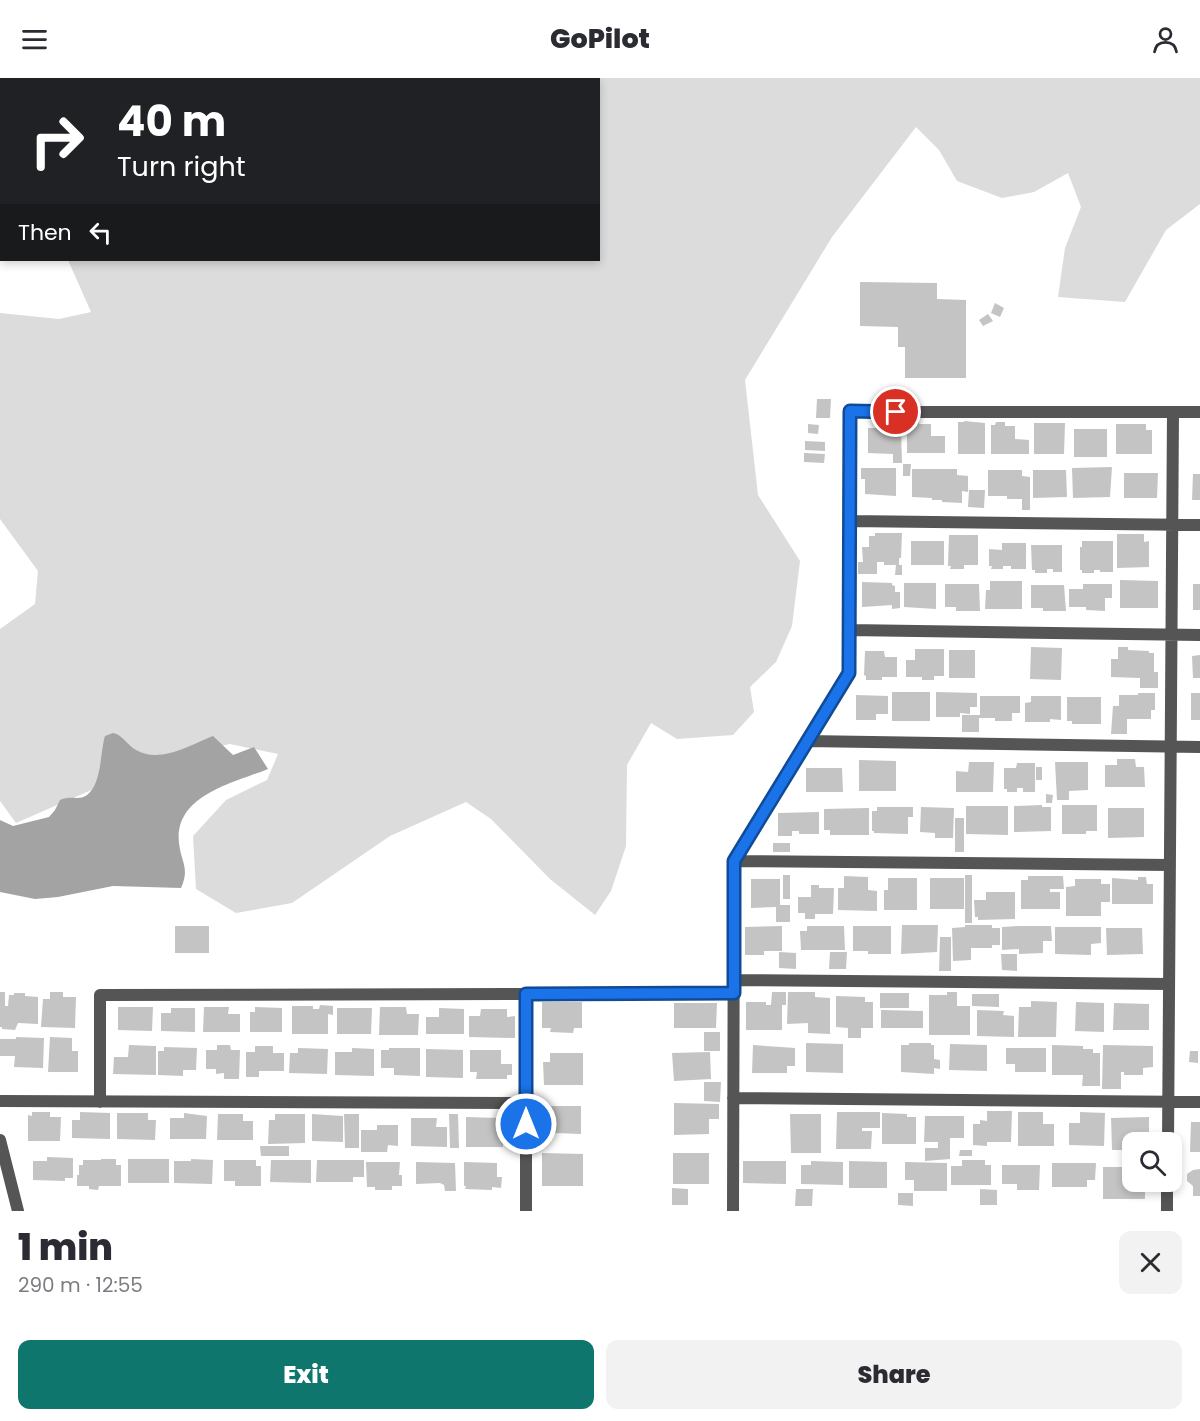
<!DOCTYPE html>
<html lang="en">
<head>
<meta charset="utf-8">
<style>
  body { margin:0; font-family:Poppins,sans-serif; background:#f2f2f3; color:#2b2b33; height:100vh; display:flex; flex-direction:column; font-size:22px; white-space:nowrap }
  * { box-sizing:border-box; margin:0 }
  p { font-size:20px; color:#7c7c81 }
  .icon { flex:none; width:33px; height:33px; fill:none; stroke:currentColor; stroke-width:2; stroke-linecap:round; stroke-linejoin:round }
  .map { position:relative; height:1133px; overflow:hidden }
  .details { display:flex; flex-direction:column; background:#fff; flex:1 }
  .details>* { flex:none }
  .top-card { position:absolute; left:0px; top:0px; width:600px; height:183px; box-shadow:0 3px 9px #0003; background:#202124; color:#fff; overflow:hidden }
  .fabs { position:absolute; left:1122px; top:1054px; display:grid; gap:12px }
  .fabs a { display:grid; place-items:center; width:60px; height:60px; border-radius:12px; background:#fff; box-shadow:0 3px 9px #0003; font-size:30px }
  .pin { position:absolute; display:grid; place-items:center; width:51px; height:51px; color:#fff; margin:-26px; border:3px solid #fff; border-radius:50%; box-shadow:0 2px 6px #0007 }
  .me { position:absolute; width:66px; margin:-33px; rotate:0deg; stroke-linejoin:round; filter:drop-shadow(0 0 4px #0008) }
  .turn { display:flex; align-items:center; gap:21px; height:126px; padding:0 18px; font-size:27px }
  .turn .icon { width:78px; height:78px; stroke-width:2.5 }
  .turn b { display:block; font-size:42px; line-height:51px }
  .then { display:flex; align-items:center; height:57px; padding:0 18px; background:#0003; gap:12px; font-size:22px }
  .round { display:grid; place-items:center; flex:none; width:63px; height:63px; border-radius:12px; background:#f2f2f3 }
  .overview { display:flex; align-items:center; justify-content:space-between; height:102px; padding:0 18px }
  h1 { font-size:36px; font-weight:800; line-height:45px }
  .button { display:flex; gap:12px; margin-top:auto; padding:12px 18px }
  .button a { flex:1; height:69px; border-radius:12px; background:#0f766e; color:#fff; font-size:24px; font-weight:800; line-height:69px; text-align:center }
  .button a+a { background:#f2f2f3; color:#2b2b33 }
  header { display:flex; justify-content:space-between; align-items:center; height:78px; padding:0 18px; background:#fff; font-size:27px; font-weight:800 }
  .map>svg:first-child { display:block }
  .green { fill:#dcdcdc }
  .water { fill:#a3a3a3 }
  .building { fill:#c4c4c4 }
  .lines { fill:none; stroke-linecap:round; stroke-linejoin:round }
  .street { stroke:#555; stroke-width:12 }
  .route-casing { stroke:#114b97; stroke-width:15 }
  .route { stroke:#1a73e8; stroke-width:10 }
</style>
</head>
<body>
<header><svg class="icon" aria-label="menu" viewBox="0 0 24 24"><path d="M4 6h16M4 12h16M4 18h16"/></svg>GoPilot<svg class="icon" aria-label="person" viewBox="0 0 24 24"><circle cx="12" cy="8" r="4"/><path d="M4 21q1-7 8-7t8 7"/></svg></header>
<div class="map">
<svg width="1200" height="1133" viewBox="0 0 1200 1133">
  <rect width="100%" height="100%" fill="#fff"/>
  <!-- green -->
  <path class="green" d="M48,0H1200V126L1166,152L1125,224L1058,219L1065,170L1081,129L1068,95L1034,114L1002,120L957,103L939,72L916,49L832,159L745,302L758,417L800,483L792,548L776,584L750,609L754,634L733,657L677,661L651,645L627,687L626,768L611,813L595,837L550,801L491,741L466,724L390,758L292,825L236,835L196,811L193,758L226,722L267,702L278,676L230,666L165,680L16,745L0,723V551L35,526L38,493L0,441V235L59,241L91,234L68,182H598V2L47,1Z"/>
  <!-- water -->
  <path class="water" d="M113,655C123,657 127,667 136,672C160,686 190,667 213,658L233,677L254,669L268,691C234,705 174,717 179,765C181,784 190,790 181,810L113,808L58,819L35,821L0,814V742L13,748L49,739L55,732L60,722C71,717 79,723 87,717C102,706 100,674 105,658Z"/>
  <!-- building -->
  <path class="building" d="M860,204L937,205V221L966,222V300H905V269H898V249L860,248Z
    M995,225L1004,230L1000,239L991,235Z
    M988,236L993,243L983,248L979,242Z
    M817,321H831L830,340H816Z
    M911,342H919V346H931V358H945V375H907V345H910Z
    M964,343L985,345V376H958V344H964Z
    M996,344H1005V348H1015V361L1029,362V376H991V347H995Z
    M1034,345H1065L1064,376H1034Z
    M808,346L819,347L818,356L808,355Z
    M1116,346H1146V352H1152V376H1116Z
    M868,350H901L902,385H893V376L868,375Z
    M1074,351H1107V379H1074Z
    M805,363L825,364V373L805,372Z
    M804,375L825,376L824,385L804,384Z
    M903,386H911L910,398H903Z
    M1112,389L1110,419L1073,420L1072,390Z
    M861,390H896V418L865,416V401H861Z
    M912,391H957V397L968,398V414L962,413V425L942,424V422H932V420L912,419Z
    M988,392H1022V398L1030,399V432H1022V421H1007V418H988Z
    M1033,392H1066L1067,419L1033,420Z
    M1124,395H1158L1157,420H1124Z
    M1193,396H1200V422H1192Z
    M969,412H985L984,430L968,429Z
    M875,455H902L901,480H899V487H902V497H895L896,487H884V484H877V496H858V484H863L862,469H869V458H875Z
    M1117,456H1144V464L1149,463V489L1117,490Z
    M949,457H978V487H964V491H950L951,488H948Z
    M911,463H944V487H911Z
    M1082,463H1113V494H1100V492H1094V495H1082V492H1080V469H1082Z
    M1002,465H1026V491H1011V488H1003V491H991L992,488H989V471L1002,472Z
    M1031,467H1062V494H1053V491H1047V495H1035V492H1032Z
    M1120,502L1158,503V530H1120Z
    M990,503H1022V531H985L986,512H990Z
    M862,504L892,505V507L895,508V514H900V530L892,531V527L862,529Z
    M904,505H936V531L904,529Z
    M945,506H979L980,533H956V529H945Z
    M1083,506H1112V520H1105V533L1086,532V529H1069V511H1083Z
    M1193,506H1200V532H1193Z
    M1031,507H1064L1066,533H1043V530H1031Z
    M1031,569L1062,570L1061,602L1030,601Z
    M1118,569H1128V572L1149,573V575H1154V594H1158V610H1140V600L1111,599V581H1118Z
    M915,571H944V598H934V602H922V599H906V582H915Z
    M949,572H975V600H949Z
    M865,573H884L885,579H897V599H882V602H866V598L864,597Z
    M1200,577V600H1193L1192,578Z
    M892,614H930V643H892Z
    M936,614L977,615V629H970V636L960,635V639H936Z
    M1138,615H1155V632H1151V641H1127V656H1111L1113,628H1119V617H1138Z
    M1191,615H1200V642H1191Z
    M856,617L888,618V636H876V642H856Z
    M980,618H1020V635H1012V643H995V640H979V654H962V637H980Z
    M1031,618H1061V642L1050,641V644H1025V625L1031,624Z
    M1067,619H1101V646H1072V643H1067Z
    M1117,681H1135L1136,689H1144L1145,709H1105V687H1117Z
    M859,682L896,683V713H859Z
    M969,684H994L993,714H956V693L968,694Z
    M1055,684H1088V712L1069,713V722H1057Z
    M1017,685H1035V714H1023V710H1017V714H1007V711H1004V690H1016Z
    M1036,689H1042V702H1036Z
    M806,690H842L843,714H806Z
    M1046,716L1053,717L1052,725H1046Z
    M1042,727V729H1051V753L1014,754V728Z
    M1062,727H1097V753H1086V756H1062Z
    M966,728H1008V757L966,756Z
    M877,729H913V739H908V756L874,755V753H872V733H877Z
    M921,729L954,730L953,760H935V755L920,754Z
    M869,730V757H830V752H824V731Z
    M1108,730H1144V759L1108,760Z
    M819,734V756H799V753H792V758H778V735Z
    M955,740H964V774H955Z
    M773,765H790V774H773Z
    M783,797H790V821H783Z
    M965,797H972V845H965Z
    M844,798L868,799V812L877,813V833L838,832V810H844Z
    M1028,798H1063L1064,811H1050V814H1060V831H1021V802H1028Z
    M1138,799H1146L1147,806H1153V826H1112V800L1138,802Z
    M888,800H917V832H884V812H888Z
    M930,800H964V831H930Z
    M751,801H780V827H790V844H776V829L751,830Z
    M1075,801H1101V806H1110V824H1101V838H1066V809L1075,808Z
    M811,807H819V810H834L833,836H815V841H805V835H798V819H811Z
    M986,814H1015V841L978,842V839H975L974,822H986Z
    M902,847H938L937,874L901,876Z
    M965,847H992V850H1000V867H992V870H971V882L953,883L952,850L965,849Z
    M175,848H209V875H175Z
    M782,848V873H764V877H745V849Z
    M807,848H844L845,872H801L800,853H807Z
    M853,848H891V876H868V873H853Z
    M1019,848H1051L1052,863H1043V875L1019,876V871L1002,872V849Z
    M1055,849H1101V865L1091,866V877L1055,876Z
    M1106,850H1142L1143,876L1107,877Z
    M940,859H951V893H939Z
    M779,874L796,875V891L779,890Z
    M830,874H847L846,891H829Z
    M1001,876H1017V893L1002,892Z
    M0,914H5V928H8L9,917H14V915H25V918L38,919V946L18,945L15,952L2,951V949H0Z
    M50,914H63V919H76L75,950L41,949L43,921H50Z
    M772,914H786V927H782V952H746V924H766V927H771Z
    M788,914H815V919L830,920V956L808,955V945L787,946Z
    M947,914H957V928H970V957H929V917H947Z
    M880,915H909V930H880Z
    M972,916H999V929L972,928Z
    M836,918L865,919V924H873V950H861V960H848V950L836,949Z
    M1031,923L1057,924L1056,959H1018L1019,929H1031Z
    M542,924H582V950H574L573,955L550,954L551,950H542Z
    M1076,924L1104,925V954L1075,953Z
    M674,925H717L716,950H674Z
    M1114,925L1149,926V952H1113Z
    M320,927L333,928V937L328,936V956H292V928H313V931H319Z
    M118,929H153L152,953L118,952Z
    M204,929H229L228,936H240V954H203Z
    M255,929L282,930V954H250V934H255Z
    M380,929H406L407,936H419L418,957H379Z
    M171,930H195V954L161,953V935H171Z
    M337,930H372L371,956H337Z
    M439,930L464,931V956H426V939H439Z
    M481,931H507V939L515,938V960L469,959V938H480Z
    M881,932L923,933V950H881Z
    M977,932L1004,933L1003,937L1014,938V959L977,958Z
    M704,954H720V973H704Z
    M16,959L44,960L43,990L14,989L15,978H0V961H16Z
    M50,959L72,960V973H78V994H48Z
    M806,965L843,966V995L806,994Z
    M909,965H931V967H934V981L940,982V991L934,990V996L901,994V967H909Z
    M950,966L987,967V993L949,992Z
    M129,967L156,968V997L113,996L114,979H128Z
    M217,967H230L231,972H240L239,1001H224V995L216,996V991H206V972H217Z
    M753,967L795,970V988H787V995H752Z
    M1052,967L1083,968V971H1093V975H1100V1008H1082L1083,997H1052Z
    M1103,967L1153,968V989L1143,990V997H1124V994H1121V1011H1102Z
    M255,968H273V975H284V993H259V999H246V974H255Z
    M164,969L197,970L196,992H183V998L158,997V973H164Z
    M298,970L328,971L327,996L289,995L290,975H298Z
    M352,970L374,971V998L335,997V974H352Z
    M389,970H420V998L394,997V990H381V972H389Z
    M1006,970H1046V994H1015V986H1006Z
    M426,971L463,972V1000L426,999Z
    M470,972H501V986H512V997H507V1001H476L477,994H470Z
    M1190,973H1198V985L1189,984Z
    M710,974L711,1001L674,1003L672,975Z
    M550,975H583V1007H544L543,984H550Z
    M704,1004H721L720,1024L704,1023Z
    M674,1025L719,1026V1041H709V1056L674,1057Z
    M539,1028H581V1056L554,1055V1049H538Z
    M987,1033H1012L1011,1064H987V1068L973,1067V1046H980V1042L987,1043Z
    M32,1034H50V1039H61L60,1063H28V1037L32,1038Z
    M80,1034L110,1035V1061L72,1060V1042H80Z
    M837,1034H880V1050H862V1053H872L871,1071H836Z
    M1018,1034H1043V1046H1054V1068H1018Z
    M1080,1034L1105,1035L1104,1068L1069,1067V1045H1080Z
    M117,1035H148V1042H156L155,1062L117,1061Z
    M184,1035L207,1038L206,1061H170V1040H184Z
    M882,1035L907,1036V1039H916V1066H882Z
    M218,1036H243V1043H253V1062H217Z
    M275,1036H305V1065L268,1066L269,1042H275Z
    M312,1036L343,1038V1064L312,1063Z
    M344,1036H359V1070H345Z
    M449,1036H458L459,1070H450Z
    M790,1036H821V1075H791Z
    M925,1038H964V1060H950V1081L925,1083V1070H938V1064H924Z
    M466,1039L499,1040V1046H503V1069H466Z
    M1149,1039V1065H1132V1072H1112L1111,1040Z
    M411,1040H437L436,1049H447V1069L411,1068Z
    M1191,1044H1200V1074H1190Z
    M377,1047H398V1068L388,1067L387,1074H361V1052H377Z
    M260,1068H289V1078H261Z
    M960,1072H972V1078H959Z
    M542,1075L583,1076V1108H542Z
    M673,1075H709V1106H673Z
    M47,1079L73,1080V1100H65V1103L33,1102V1083H47Z
    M101,1081H116V1087H121V1108H99L98,1112L89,1111V1108H77V1097H79V1087H83V1082H101Z
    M128,1081H169V1105H128Z
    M191,1081L213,1082L212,1106L174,1105V1083H191Z
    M224,1082H256V1088H261V1108H235V1103H224Z
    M271,1082H311V1105L270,1104Z
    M317,1082H364V1099H353V1104H316Z
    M962,1082H985V1087H991V1107H951V1088H962Z
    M743,1083H786V1106L743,1105Z
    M811,1083L843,1084V1107L801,1106V1087H811Z
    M849,1083L887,1084V1110H849Z
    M366,1084H400L399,1097H402V1108H392V1112H375V1109H367Z
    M416,1084L455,1085L456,1113H445L444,1107L440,1105L416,1106Z
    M464,1084L497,1085V1099H502L501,1110L492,1109V1112L465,1111L466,1108H464Z
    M905,1084L947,1085V1113H914V1102H905Z
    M1052,1085H1096L1095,1102H1087V1109H1052Z
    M1002,1087H1040L1039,1112H1017V1106H1002Z
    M1103,1089H1132V1104H1145V1121H1103Z
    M1200,1091V1118H1193V1108L1187,1103V1096L1193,1092Z
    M672,1110L688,1111V1127H672Z
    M796,1111H813L812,1128H795Z
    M980,1111L997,1112V1127H980Z
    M898,1115H913V1128L898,1127Z"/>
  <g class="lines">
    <!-- street -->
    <path class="street" d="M1173,334H1200
      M849,443L1200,447
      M849,552L1200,557
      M806,663L1200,669
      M734,783L1170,787
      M734,902L1169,906
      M526,916L734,915
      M733,1020L1200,1024
      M0,1023L526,1025
      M100,1024V917L526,916V1133
      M0,1062L18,1133
      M733,1133L734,783L849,595L850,334H1173L1168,1065
      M1167,1133V1104"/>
  </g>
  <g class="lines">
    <!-- route casing -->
    <g class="route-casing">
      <path id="route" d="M526,1046V916L734,915V783L849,595L850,333L896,334"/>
    </g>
    <!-- route -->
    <use href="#route" class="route"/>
  </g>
</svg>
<div class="fabs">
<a><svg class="icon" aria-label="search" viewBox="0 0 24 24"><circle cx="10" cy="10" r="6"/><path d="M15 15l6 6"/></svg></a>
</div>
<div class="pin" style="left:896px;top:334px;background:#d93025"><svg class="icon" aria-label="arrive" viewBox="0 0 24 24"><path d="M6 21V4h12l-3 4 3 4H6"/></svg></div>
<svg class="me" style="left:526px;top:1046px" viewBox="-20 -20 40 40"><circle r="17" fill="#1a73e8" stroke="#fff" stroke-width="3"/><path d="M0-11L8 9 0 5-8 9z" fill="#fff"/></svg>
<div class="top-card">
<div class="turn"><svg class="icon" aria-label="right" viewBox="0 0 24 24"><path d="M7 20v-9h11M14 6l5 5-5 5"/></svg><div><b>40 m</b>Turn right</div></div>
<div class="then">Then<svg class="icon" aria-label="left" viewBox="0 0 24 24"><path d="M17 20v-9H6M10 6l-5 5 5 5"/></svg></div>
</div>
</div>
<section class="details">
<div class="overview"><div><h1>1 min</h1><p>290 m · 12:55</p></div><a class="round"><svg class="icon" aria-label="close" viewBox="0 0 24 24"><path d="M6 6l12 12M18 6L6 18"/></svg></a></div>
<div class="button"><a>Exit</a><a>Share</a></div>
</section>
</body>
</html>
